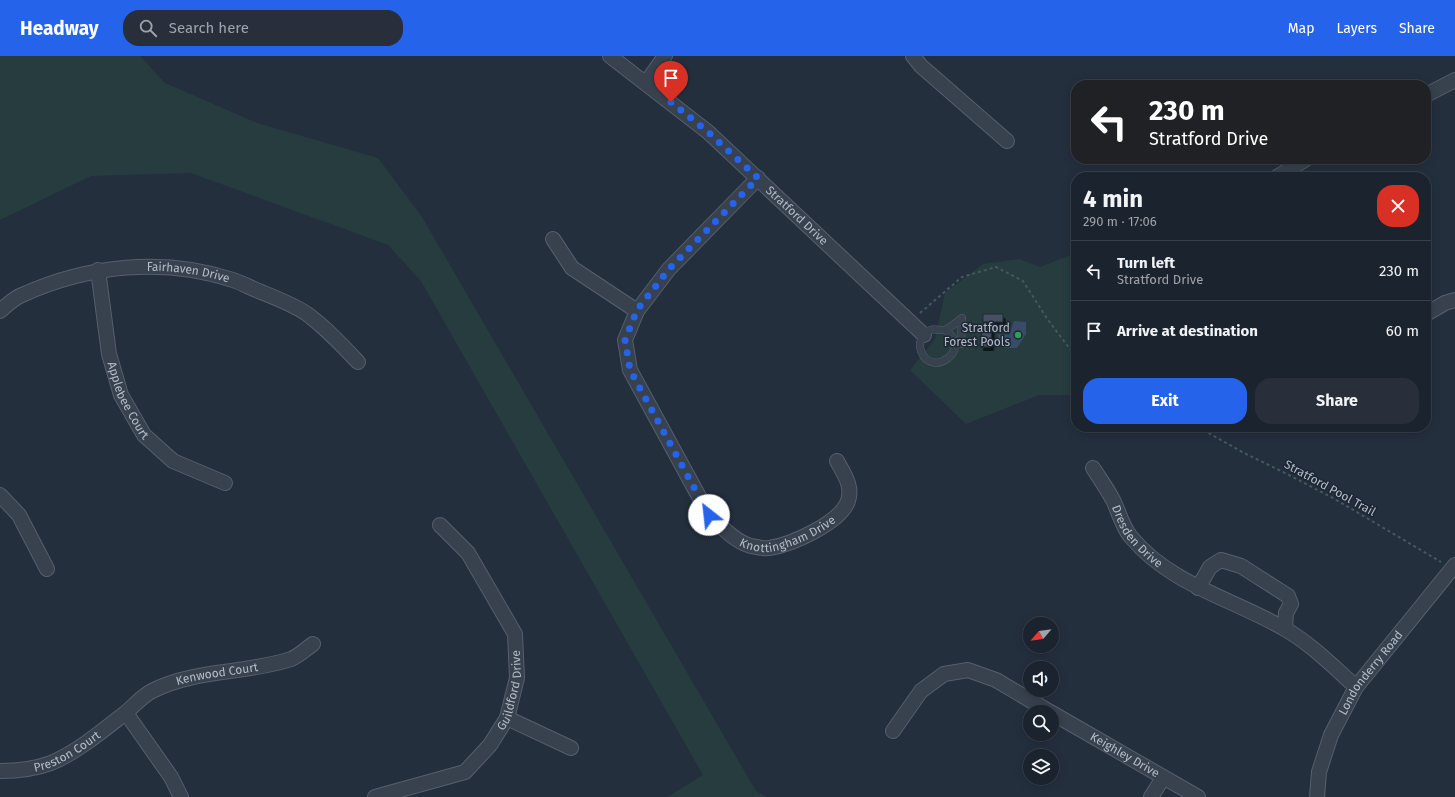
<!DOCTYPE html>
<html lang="en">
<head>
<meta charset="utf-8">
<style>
  body { margin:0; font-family:"Fira Sans",sans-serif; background:#282f3a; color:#f1f3f6; height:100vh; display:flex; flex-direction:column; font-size:15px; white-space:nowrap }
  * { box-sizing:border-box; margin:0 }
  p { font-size:13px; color:#a0a4aa }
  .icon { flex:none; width:22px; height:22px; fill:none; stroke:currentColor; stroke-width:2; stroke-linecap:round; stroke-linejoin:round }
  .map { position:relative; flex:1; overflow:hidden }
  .panel { position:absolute; left:1071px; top:116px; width:360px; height:260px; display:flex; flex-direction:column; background:#1b232e; border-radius:16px; box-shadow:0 2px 10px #0003,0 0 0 1px #39404a }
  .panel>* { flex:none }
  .hud { position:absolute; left:1071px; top:24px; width:360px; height:84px; border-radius:16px; box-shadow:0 2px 10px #0003,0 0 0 1px #39404a; background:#202124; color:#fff; overflow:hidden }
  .needle { width:26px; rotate:241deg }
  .fabs { position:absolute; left:1023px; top:561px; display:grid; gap:8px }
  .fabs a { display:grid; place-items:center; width:36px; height:36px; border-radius:50%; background:#1b232e; box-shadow:0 2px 10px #0003,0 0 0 1px #39404a; font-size:20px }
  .pin { position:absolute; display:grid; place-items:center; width:34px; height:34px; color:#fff; margin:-41px -17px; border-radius:50% 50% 50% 0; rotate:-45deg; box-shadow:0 0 4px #0007 }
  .pin .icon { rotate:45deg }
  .me { position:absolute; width:44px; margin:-22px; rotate:331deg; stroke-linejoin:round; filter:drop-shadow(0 0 3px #0008) }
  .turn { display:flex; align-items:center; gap:14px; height:84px; padding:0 12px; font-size:18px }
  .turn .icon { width:52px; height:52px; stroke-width:2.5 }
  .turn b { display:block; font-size:28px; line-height:34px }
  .round { display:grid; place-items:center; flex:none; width:42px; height:42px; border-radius:16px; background:#282f3a }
  .overview { display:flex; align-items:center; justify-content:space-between; height:68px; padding:0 12px }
  h1 { font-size:24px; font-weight:700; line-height:30px }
  .action { display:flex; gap:8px; margin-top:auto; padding:8px 12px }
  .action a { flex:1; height:46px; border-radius:16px; background:#2563eb; color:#fff; font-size:16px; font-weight:700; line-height:46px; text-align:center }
  .action a+a { background:#282f3a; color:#f1f3f6 }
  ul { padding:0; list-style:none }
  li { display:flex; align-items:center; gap:12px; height:60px; padding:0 12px; border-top:1px solid #39404a }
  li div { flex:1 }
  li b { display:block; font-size:15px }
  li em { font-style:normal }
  header { display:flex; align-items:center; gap:24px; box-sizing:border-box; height:56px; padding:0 20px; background:#2563eb; color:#fff }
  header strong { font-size:19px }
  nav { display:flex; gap:22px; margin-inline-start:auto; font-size:14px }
  .search { width:280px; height:36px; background:#282f3a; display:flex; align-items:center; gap:10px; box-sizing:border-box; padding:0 14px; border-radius:16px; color:#a0a4aa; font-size:15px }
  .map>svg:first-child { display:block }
  .green { fill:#263c3f }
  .water { fill:#394c67 }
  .building { fill:#455162; stroke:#1f2835; filter:url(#shadow) }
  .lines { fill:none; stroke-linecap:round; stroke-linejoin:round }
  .service-casing { stroke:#565f6c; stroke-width:8 }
  .minor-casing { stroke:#565f6c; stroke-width:16 }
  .path { stroke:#44595c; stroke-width:2; stroke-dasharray:3 3; stroke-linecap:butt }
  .service { stroke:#38414e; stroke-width:7 }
  .minor { stroke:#38414e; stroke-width:14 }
  .route { stroke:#2563eb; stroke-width:7; stroke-dasharray:0 12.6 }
  .leisure-dot { fill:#2e9e5b; stroke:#1d2633; stroke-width:1.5 }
  .labels { text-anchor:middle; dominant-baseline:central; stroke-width:3; stroke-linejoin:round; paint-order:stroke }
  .street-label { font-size:12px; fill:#b4bcc9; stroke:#1d2633 }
  .poi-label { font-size:12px; fill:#b4bcc9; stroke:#1d2633; text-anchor:end }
</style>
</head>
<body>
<header>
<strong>Headway</strong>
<div class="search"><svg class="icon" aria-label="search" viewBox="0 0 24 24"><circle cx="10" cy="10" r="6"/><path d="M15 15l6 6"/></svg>Search here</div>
<nav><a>Map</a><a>Layers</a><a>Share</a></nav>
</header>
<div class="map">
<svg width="1455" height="741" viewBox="0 0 1455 741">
  <defs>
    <filter id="shadow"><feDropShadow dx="2.5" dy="4.5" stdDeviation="0" flood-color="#0009"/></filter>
  </defs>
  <rect width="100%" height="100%" fill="#242f3e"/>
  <!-- green -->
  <path class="green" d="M0,0H140L165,27L257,67L378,102L422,161L756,735L767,741H667L703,719L421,225L388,189L191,117L91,120L0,164Z
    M1076,197V339H1039L966,368L910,314L935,283L945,237L983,208L1019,203L1040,211Z"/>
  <!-- water -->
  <path class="water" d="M1014,265L1026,266V278L1017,292H1004L999,286L998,278L1009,279Z"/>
  <!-- building -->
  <path class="building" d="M983,258H1003V266H983Z
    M982,268H992L991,291H981Z"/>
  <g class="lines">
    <!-- service casing -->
    <g class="service-casing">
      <path id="service" d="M945,274C974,294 931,323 921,295C919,290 920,283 924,278C931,271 936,274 944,274C949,273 958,265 962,262L961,288H955"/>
    </g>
    <!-- minor casing -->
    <g class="minor-casing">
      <g id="minor">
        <path id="s1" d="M610,0L708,76L924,279"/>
        <path d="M913,0L921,10L1007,85"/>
        <path d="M646,27L665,0"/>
        <path d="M1426,39L1455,24"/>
        <path d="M1277,121L1306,103"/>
        <path id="s2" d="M758,122L669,213L637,255L625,284L630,314L709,459C721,470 735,486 751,490C756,491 764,493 769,492C791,489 840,467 848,445C853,430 844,418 837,405"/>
        <path d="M553,183L572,212L637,255"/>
        <path id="s3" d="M98,214L109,298L121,339L144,379L173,405L225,427"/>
        <path id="s4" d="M0,255C7,249 14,242 22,239C88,209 164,201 233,224C242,227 251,232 261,236C276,242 294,249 307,258C326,272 342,289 358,306"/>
        <path d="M1426,258L1445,247L1455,244"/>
        <path id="s5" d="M1093,412C1100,423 1108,434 1114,446C1119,457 1123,472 1131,481C1171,529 1231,542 1283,572C1309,586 1334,611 1356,631"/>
        <path d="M0,439L19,459L47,513"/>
        <path d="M1198,532L1210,511L1221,504L1241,510L1288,540L1291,548L1286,557L1285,572"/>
        <path d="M126,657L171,721L181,741"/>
        <path id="s6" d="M1052,657L1198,741"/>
        <path d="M507,662L571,692"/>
        <path d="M893,675L921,635L944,618L968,614L996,624L1050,656"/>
        <path id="s7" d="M0,715C17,715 35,713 51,707C77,696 101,676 124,658C133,651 142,640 152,635C195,613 246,618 291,603C299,600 307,592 313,588"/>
        <path id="s8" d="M375,741L465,716L490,689L507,662L517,622L515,578L468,497L440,469"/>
        <path d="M1151,741L1163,722"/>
        <path id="s9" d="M1317,741L1319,716L1331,679L1356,631L1455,509"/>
      </g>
    </g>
    <!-- path -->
    <path class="path" d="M920,257L962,221L996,211L1023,225L1048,264L1076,301
      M1198,371L1244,397L1281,415L1333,442L1441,506"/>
    <!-- service -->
    <use href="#service" class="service"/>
    <!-- minor -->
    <use href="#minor" class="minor"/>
  </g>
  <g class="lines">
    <!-- route -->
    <path class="route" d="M671,46L708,76L758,122L669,213L637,254L625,284L630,314L709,459"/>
  </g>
  <!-- markers -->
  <circle class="leisure-dot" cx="1018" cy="279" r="4"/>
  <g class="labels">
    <!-- street labels -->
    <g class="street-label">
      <text stroke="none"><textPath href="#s1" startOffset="246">Stratford Drive</textPath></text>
      <text stroke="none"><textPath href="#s4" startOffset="198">Fairhaven Drive</textPath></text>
      <text stroke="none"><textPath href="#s3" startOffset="135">Applebee Court</textPath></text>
      <text transform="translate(1330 432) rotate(29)">Stratford Pool Trail</text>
      <text stroke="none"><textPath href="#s2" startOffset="499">Knottingham Drive</textPath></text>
      <text stroke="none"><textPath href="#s5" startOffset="82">Dresden Drive</textPath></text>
      <text stroke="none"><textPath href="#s9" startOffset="138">Londonderry Road</textPath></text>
      <text stroke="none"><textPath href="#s7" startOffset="244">Kenwood Court</textPath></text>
      <text stroke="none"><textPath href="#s8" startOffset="190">Guildford Drive</textPath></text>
      <text stroke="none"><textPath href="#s7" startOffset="71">Preston Court</textPath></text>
      <text stroke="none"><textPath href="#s6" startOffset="84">Keighley Drive</textPath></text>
    </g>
    <!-- poi labels -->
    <g class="poi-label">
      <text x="1010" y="272">Stratford<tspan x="1010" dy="14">Forest Pools</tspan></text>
    </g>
  </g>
</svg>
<div class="fabs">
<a><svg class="needle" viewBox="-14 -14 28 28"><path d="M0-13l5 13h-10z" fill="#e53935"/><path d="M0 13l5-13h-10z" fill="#a0a4aa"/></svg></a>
<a><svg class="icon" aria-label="sound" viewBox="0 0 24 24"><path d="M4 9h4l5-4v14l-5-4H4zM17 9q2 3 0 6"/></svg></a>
<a><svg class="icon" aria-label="search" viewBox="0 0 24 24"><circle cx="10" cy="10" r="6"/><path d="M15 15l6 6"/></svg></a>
<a><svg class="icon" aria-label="layers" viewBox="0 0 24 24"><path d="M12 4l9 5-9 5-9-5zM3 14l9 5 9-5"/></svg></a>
</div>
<div class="pin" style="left:671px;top:46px;background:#d93025"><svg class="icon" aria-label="arrive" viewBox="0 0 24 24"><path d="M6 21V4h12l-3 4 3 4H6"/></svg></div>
<svg class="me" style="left:709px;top:459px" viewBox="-20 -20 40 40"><circle r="19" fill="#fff"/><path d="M0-13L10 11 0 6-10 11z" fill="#2563eb"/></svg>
<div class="hud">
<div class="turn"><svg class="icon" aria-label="left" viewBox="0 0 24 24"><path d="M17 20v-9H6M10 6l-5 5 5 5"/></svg><div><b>230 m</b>Stratford Drive</div></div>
</div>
<section class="panel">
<div class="overview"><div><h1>4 min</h1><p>290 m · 17:06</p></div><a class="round" style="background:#d93025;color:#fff"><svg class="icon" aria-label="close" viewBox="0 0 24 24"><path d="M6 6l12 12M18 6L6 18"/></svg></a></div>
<ul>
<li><svg class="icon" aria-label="left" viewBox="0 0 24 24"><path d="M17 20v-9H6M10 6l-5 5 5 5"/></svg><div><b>Turn left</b><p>Stratford Drive</p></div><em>230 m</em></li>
<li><svg class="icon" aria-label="arrive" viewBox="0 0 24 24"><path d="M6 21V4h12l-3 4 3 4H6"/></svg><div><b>Arrive at destination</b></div><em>60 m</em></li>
</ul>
<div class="action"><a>Exit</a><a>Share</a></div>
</section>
</div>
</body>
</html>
